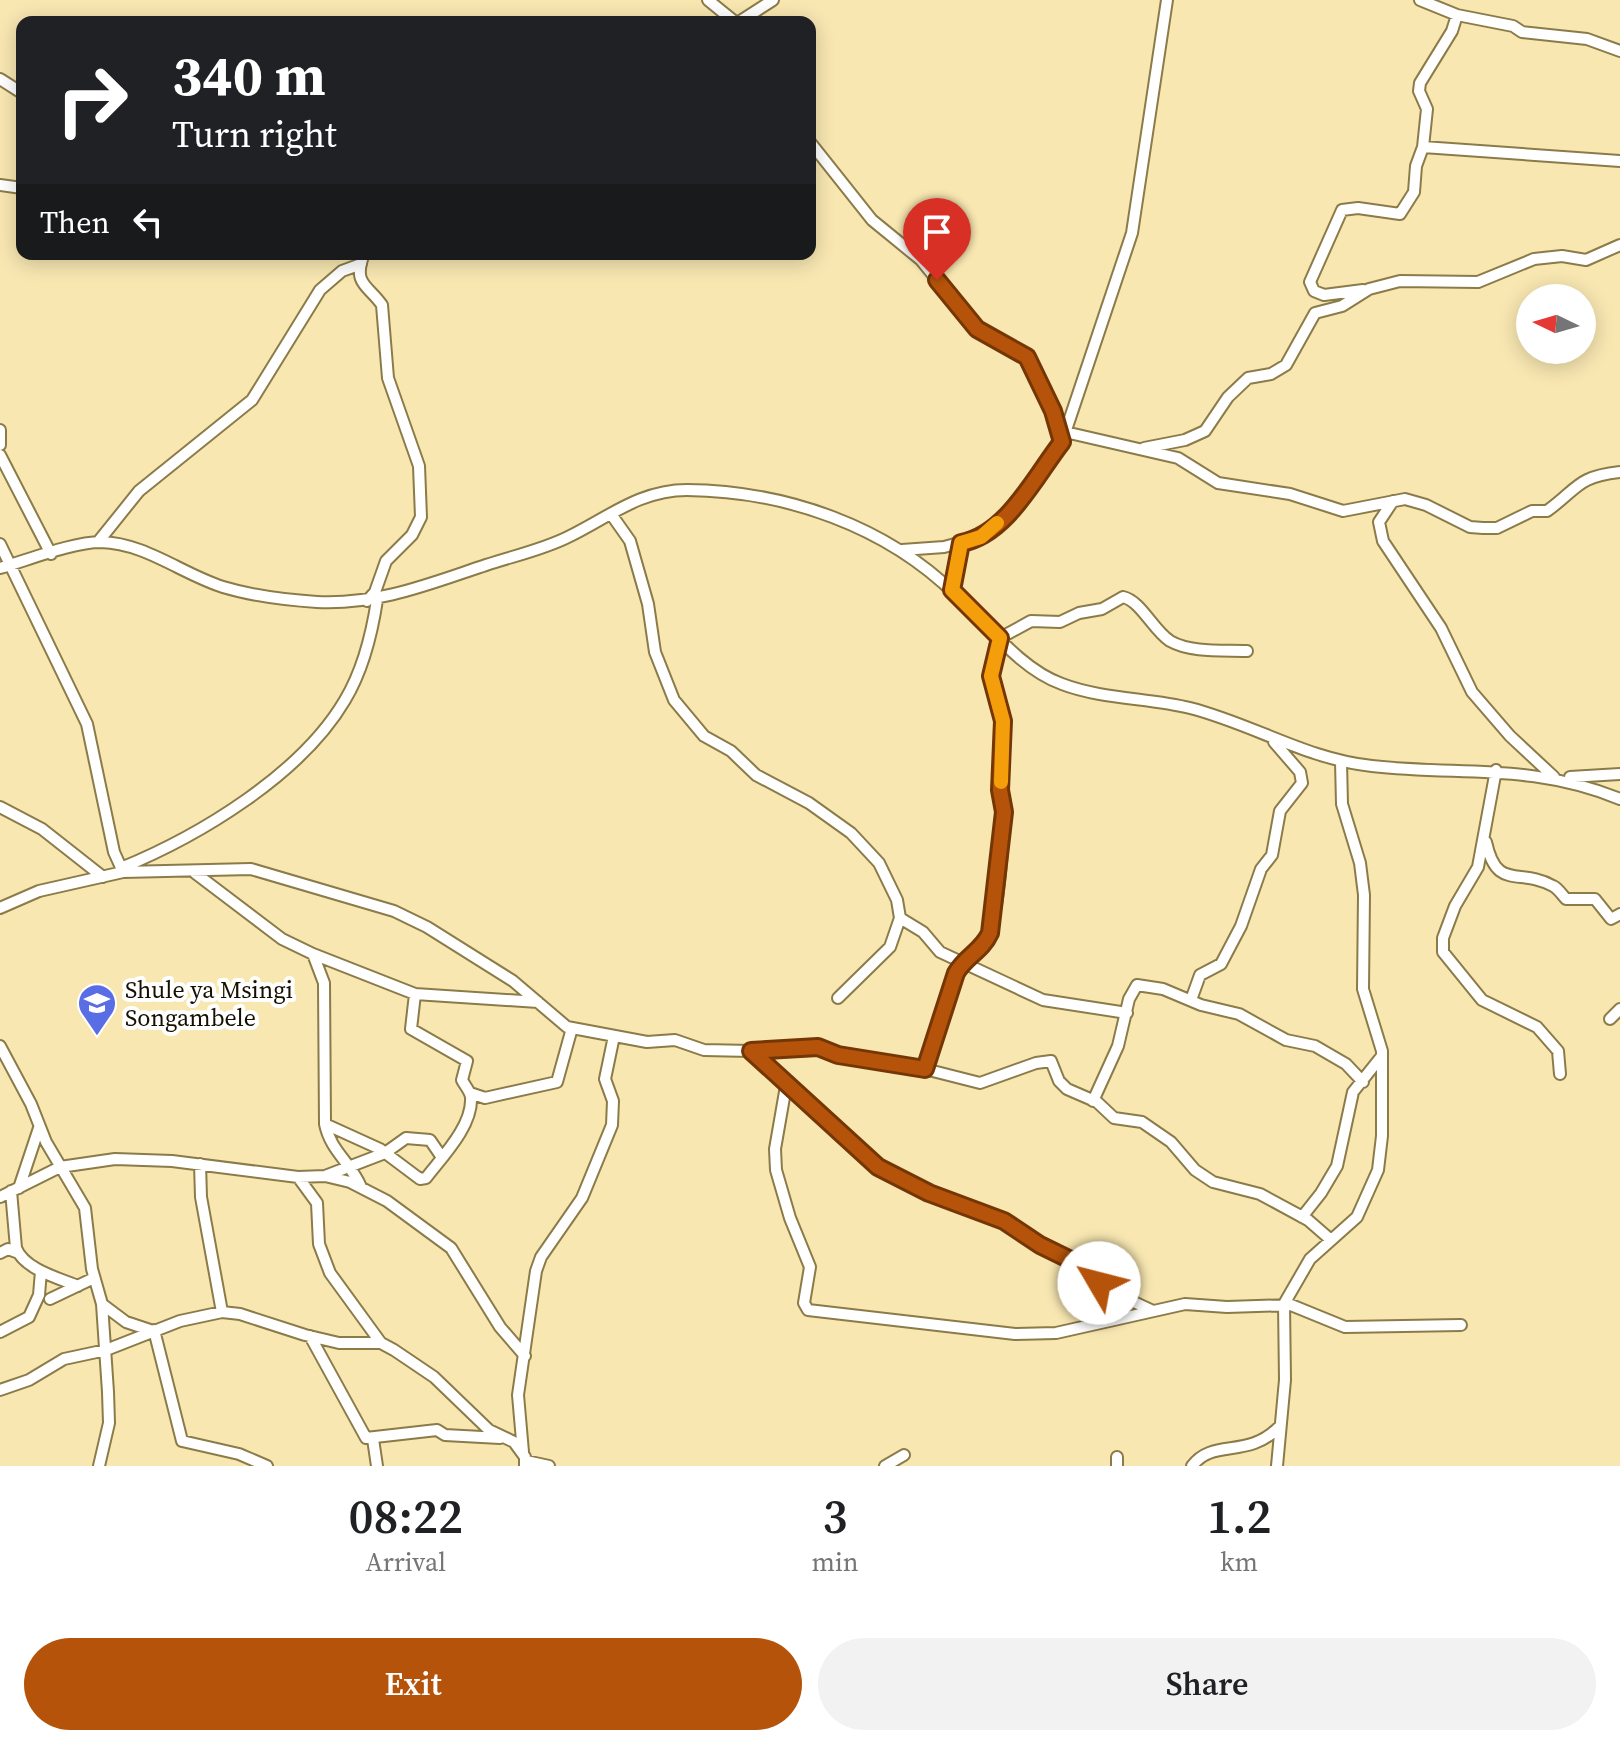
<!DOCTYPE html>
<html lang="en">
<head>
<meta charset="utf-8">
<style>
  body { margin:0; font-family:"Source Serif 4",serif; background:#f2f2f2; color:#202124; height:100vh; display:flex; flex-direction:column; font-size:30px; white-space:nowrap }
  * { box-sizing:border-box; margin:0 }
  p { font-size:26px; color:#757577 }
  .icon { flex:none; width:44px; height:44px; fill:none; stroke:currentColor; stroke-width:2; stroke-linecap:round; stroke-linejoin:round }
  .map { position:relative; height:1466px; overflow:hidden }
  .sheet { display:flex; flex-direction:column; background:#fff; flex:1 }
  .sheet>* { flex:none }
  .banner { position:absolute; left:16px; top:16px; width:800px; height:244px; border-radius:16px; box-shadow:0 4px 20px #0003; background:#202124; color:#fff; overflow:hidden }
  .needle { width:52px; rotate:275deg }
  .buttons { position:absolute; left:1516px; top:284px; display:grid; gap:16px }
  .buttons a { display:grid; place-items:center; width:80px; height:80px; border-radius:50%; background:#fff; box-shadow:0 4px 20px #0003; font-size:40px }
  .pin { position:absolute; display:grid; place-items:center; width:68px; height:68px; color:#fff; margin:-82px -34px; border-radius:50% 50% 50% 0; rotate:-45deg; box-shadow:0 0 8px #0007 }
  .pin .icon { rotate:45deg }
  .me { position:absolute; width:88px; margin:-44px; rotate:307deg; stroke-linejoin:round; filter:drop-shadow(0 0 6px #0008) }
  .turn { display:flex; align-items:center; gap:28px; height:168px; padding:0 24px; font-size:36px }
  .turn .icon { width:104px; height:104px; stroke-width:2.5 }
  .turn b { display:block; font-size:56px; line-height:68px }
  .then { display:flex; align-items:center; height:76px; padding:0 24px; background:#0003; gap:16px; font-size:30px }
  .eta { display:flex; justify-content:space-evenly; align-items:center; height:136px; text-align:center }
  .eta b { font-size:48px; font-weight:600; line-height:56px }
  .action { display:flex; gap:16px; margin-top:auto; padding:16px 24px }
  .action a { flex:1; height:92px; border-radius:48px; background:#b45309; color:#fff; font-size:32px; font-weight:600; line-height:92px; text-align:center }
  .action a+a { background:#f2f2f2; color:#202124 }
  .map>svg:first-child { display:block }
  .lines { fill:none; stroke-linecap:round; stroke-linejoin:round }
  .street-casing { stroke:#8b7b49; stroke-width:14 }
  .street { stroke:#fff; stroke-width:10 }
  .route-casing { stroke:#753606; stroke-width:20 }
  .route { stroke:#b45309; stroke-width:14 }
  .slow { stroke:#f59e0b; stroke-width:14 }
  .labels { text-anchor:middle; dominant-baseline:central; stroke-width:8; stroke-linejoin:round; paint-order:stroke }
  .poi-label { font-size:24px; fill:#161000; stroke:#fff; text-anchor:start }
</style>
</head>
<body>
<div class="map">
<svg width="1620" height="1466" viewBox="0 0 1620 1466">
  <rect width="100%" height="100%" fill="#f8e7b1"/>
  <g class="lines">
    <!-- street casing -->
    <g class="street-casing">
      <path id="street" d="M708,0L735,22
        M1420,0L1457,15L1513,26L1522,32L1587,39L1620,51
        M739,22L773,0
        M0,79L22,93
        M810,142L872,220L921,260L977,329L1027,357L1053,411L1061,440
        M1423,147L1620,161
        M0,185L22,188
        M364,254C352,284 368,285 382,305L388,378L419,466L421,517L412,535L386,561L375,592L367,601
        M1363,290L1324,295L1314,291L1310,282L1342,210L1358,208L1400,214L1414,192L1416,166L1423,147L1427,109L1419,91L1420,83L1452,31L1457,15
        M0,430V445
        M1065,432L1178,458L1218,483L1290,494L1343,511L1405,499L1426,505L1470,527L1483,528H1497L1532,511H1547C1579,488 1576,477 1620,472
        M1144,448L1185,440L1205,431L1228,397L1248,378L1271,374L1286,365L1315,313L1342,306L1369,289L1400,281L1478,282L1534,259L1562,256L1586,260L1620,245
        M0,455L51,554
        M1393,501L1379,522L1383,541L1441,628L1472,692L1510,736L1554,777
        M611,514L630,541L648,604L655,652L674,700L704,736L731,751L756,775L809,803L851,833L879,863L897,900L900,918L890,947L838,998
        M98,542L139,491L252,400L320,290L342,271L361,264
        M0,544L87,724L114,852L123,872
        M902,550L944,547L981,537L1008,513L1062,442L1132,233L1167,0
        M0,568C28,560 73,542 101,542C145,543 182,574 223,587C253,596 286,600 317,602C378,605 429,584 486,565C513,556 542,550 568,537C609,517 640,490 687,490C786,491 886,526 956,595C988,625 1020,669 1062,684C1101,699 1149,698 1190,708C1253,724 1306,759 1372,766C1462,776 1532,763 1620,799
        M952,590L961,543
        M1496,770L1478,867L1455,906L1443,938V952L1482,1000L1537,1027L1558,1051L1560,1074
        M1570,777L1620,774
        M0,807L42,829L103,877
        M1486,842C1497,892 1519,867 1553,886C1558,888 1562,895 1566,899H1595L1611,919L1620,914
        M121,868C199,836 301,775 345,700C363,670 372,633 377,600
        M195,873L282,939L313,954L324,983L325,1124C330,1150 351,1163 361,1187
        M0,908L39,891L123,872L251,869L394,911L427,927L513,981L567,1027L647,1042L675,1040L704,1050L751,1051L786,1086L775,1149L776,1170L790,1218L810,1267L804,1303L808,1310L1015,1334L1056,1333L1185,1304L1227,1307L1291,1305L1345,1327L1461,1325
        M900,918L923,932L940,952L1043,1000L1127,1013
        M313,954L415,994L538,1002
        M1191,1000L1200,975L1221,964L1241,926L1261,869L1272,855L1280,811L1302,783L1300,772L1274,742
        M1610,1019L1620,1009
        M0,1046L31,1104L46,1142L85,1208L92,1269L102,1304L108,1392L109,1423L99,1466
        M751,1051L818,1047L838,1055L909,1065L980,1083L1036,1063L1051,1061L1059,1081L1067,1089L1097,1102L1114,1118L1142,1122L1171,1142L1195,1170L1213,1182L1260,1194L1308,1220L1331,1240
        M925,1069L956,973C964,959 978,956 986,942C999,919 1003,836 1005,806L1000,790L1003,721L991,676L1000,638L1031,621L1060,622L1079,613L1102,609L1123,597C1141,601 1153,630 1170,641C1191,653 1223,650 1247,651
        M785,1084L814,1106L846,1140L878,1167L929,1193L1004,1221L1040,1245L1087,1268L1106,1289L1151,1310
        M470,1093L485,1098L557,1082L572,1028
        M1093,1101L1118,1046L1129,999L1137,985L1163,989L1201,1005L1239,1014L1286,1040L1315,1046L1346,1064L1363,1082
        M325,1124L380,1149L420,1179L426,1178C442,1157 473,1126 471,1097C470,1091 465,1086 462,1080L467,1061L411,1029L415,994
        M200,1164L201,1197L222,1312
        M325,1176L385,1153L406,1138L430,1140L441,1156
        M298,1177L317,1203L319,1244L330,1273L381,1343
        M19,1188L39,1128
        M11,1191L16,1248C24,1269 58,1278 78,1286
        M0,1197L60,1167L115,1159L172,1161L298,1177L325,1176L350,1182L387,1201L451,1248L500,1327L525,1356
        M1302,1217L1321,1193L1337,1166L1353,1092L1381,1057
        M0,1253L8,1249L16,1252
        M50,1299L94,1278
        M102,1304L126,1322L150,1330
        M154,1330L182,1441L239,1454L267,1466
        M0,1332L29,1317L39,1295L41,1271
        M310,1336L366,1438L437,1430L445,1435L500,1438
        M0,1390L29,1380L64,1359L106,1350L180,1321L222,1312L240,1314L305,1335L339,1343H381L394,1350L434,1377L489,1430L514,1442L525,1457V1466
        M373,1439L377,1466
        M523,1452L518,1395L536,1271L541,1257L582,1198L612,1125L613,1101L605,1079L614,1036
        M526,1461L549,1466
        M885,1466L904,1455
        M1117,1466V1457
        M1192,1466C1213,1438 1247,1459 1278,1428
        M1277,1466L1285,1380L1284,1304L1310,1259L1357,1217L1378,1170L1382,1136V1051L1363,989L1364,895L1360,863L1342,804L1341,762"/>
    </g>
    <!-- street -->
    <use href="#street" class="street"/>
  </g>
  <g class="lines">
    <!-- route casing -->
    <g class="route-casing">
      <path id="route" d="M937,280L977,329L1027,357L1053,411L1062,442C1036,475 1007,535 961,543L952,590L1000,638L991,676L1003,721L1000,790L1004,812L990,933C982,951 966,956 956,973L925,1069L838,1055L818,1047L751,1051L878,1167L929,1193L1004,1221L1040,1245L1087,1268L1099,1283"/>
    </g>
    <!-- route -->
    <use href="#route" class="route"/>
    <!-- slow -->
    <path class="slow" d="M997,523L981,537L961,543L952,590L1000,638L991,676L1003,721L1001,782"/>
  </g>
  <!-- icons -->
  <defs>
    <g id="school-pin" transform="scale(2)"><path d="M0 17L-7.5 6A9.5 9.5 0 1 1 7.5 6Z" fill="#596de4" stroke="#fff"/><path d="M0-5L7-2L0 1L-7-2ZM-4 1L0 2.5L4 1V4Q0 6-4 4Z" fill="#fff"/></g>
  </defs>
  <g fill-rule="evenodd">
    <use href="#school-pin" x="97" y="1003"/>
  </g>
  <g class="labels">
    <!-- poi labels -->
    <g class="poi-label">
      <text x="125" y="989">Shule ya Msingi<tspan x="125" dy="28">Songambele</tspan></text>
    </g>
  </g>
</svg>
<div class="buttons">
<a><svg class="needle" viewBox="-14 -14 28 28"><path d="M0-13l5 13h-10z" fill="#e53935"/><path d="M0 13l5-13h-10z" fill="#757577"/></svg></a>
</div>
<div class="pin" style="left:937px;top:280px;background:#d93025"><svg class="icon" aria-label="arrive" viewBox="0 0 24 24"><path d="M6 21V4h12l-3 4 3 4H6"/></svg></div>
<svg class="me" style="left:1099px;top:1283px" viewBox="-20 -20 40 40"><circle r="19" fill="#fff"/><path d="M0-13L10 11 0 6-10 11z" fill="#b45309"/></svg>
<div class="banner">
<div class="turn"><svg class="icon" aria-label="right" viewBox="0 0 24 24"><path d="M7 20v-9h11M14 6l5 5-5 5"/></svg><div><b>340 m</b>Turn right</div></div>
<div class="then">Then<svg class="icon" aria-label="left" viewBox="0 0 24 24"><path d="M17 20v-9H6M10 6l-5 5 5 5"/></svg></div>
</div>
</div>
<section class="sheet">
<div class="eta">
<div><b>08:22</b><p>Arrival</p></div>
<div><b>3</b><p>min</p></div>
<div><b>1.2</b><p>km</p></div>
</div>
<div class="action"><a>Exit</a><a>Share</a></div>
</section>
</body>
</html>
